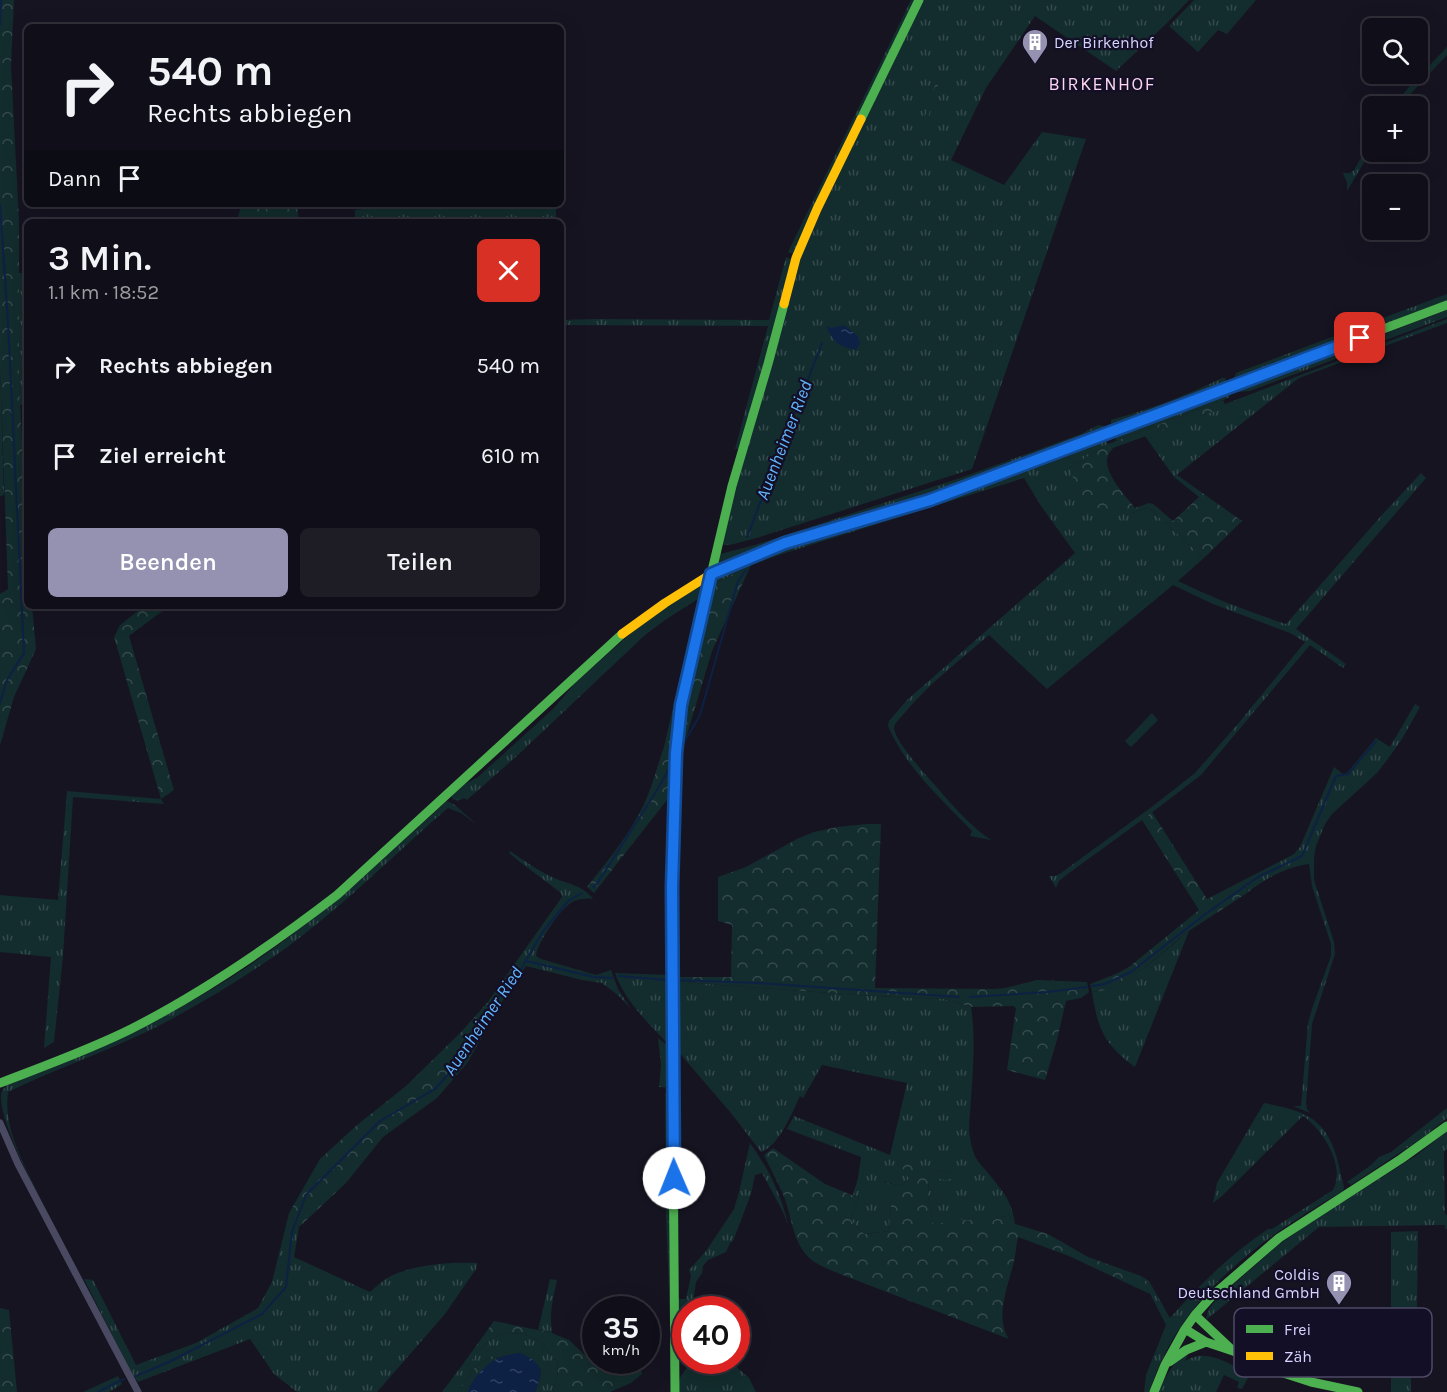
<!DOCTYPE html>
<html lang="de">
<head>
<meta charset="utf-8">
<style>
  body { margin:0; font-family:Karla,sans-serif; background:#1e1d26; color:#f1f3f6; height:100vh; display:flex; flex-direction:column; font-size:22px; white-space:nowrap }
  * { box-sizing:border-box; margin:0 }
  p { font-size:20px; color:#9c9ca2 }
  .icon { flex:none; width:33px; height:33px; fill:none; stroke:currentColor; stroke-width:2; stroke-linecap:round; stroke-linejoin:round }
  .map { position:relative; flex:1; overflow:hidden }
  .panel { position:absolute; left:24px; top:219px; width:540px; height:390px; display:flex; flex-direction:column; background:#100f19; border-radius:9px; box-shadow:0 6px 24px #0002,0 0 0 2px #302f38 }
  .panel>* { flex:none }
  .top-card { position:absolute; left:24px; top:24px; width:540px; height:183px; border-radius:9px; box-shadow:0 6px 24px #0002,0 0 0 2px #302f38; background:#100f19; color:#f1f3f6; overflow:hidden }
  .fabs { position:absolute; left:1362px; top:18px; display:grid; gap:12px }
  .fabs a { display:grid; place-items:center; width:66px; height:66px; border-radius:9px; background:#100f19; box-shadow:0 6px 24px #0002,0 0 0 2px #302f38; font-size:30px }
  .speed { position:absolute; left:582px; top:1296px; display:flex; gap:12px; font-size:30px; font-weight:700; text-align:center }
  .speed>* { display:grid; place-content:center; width:78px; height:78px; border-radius:50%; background:#100f19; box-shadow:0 6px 24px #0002,0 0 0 2px #302f38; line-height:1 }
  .speed small { font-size:15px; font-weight:400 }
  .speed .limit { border:9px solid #d22; background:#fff; color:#111 }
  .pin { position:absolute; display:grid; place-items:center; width:51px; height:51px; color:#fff; margin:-26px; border-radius:12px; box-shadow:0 3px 9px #0006 }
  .me { position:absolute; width:66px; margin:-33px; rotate:359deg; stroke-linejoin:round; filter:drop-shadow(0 0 4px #0008) }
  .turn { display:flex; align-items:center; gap:21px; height:126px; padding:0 24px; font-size:27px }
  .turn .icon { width:78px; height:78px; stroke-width:2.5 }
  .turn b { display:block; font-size:42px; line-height:51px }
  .then { display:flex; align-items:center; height:57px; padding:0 24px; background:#0003; gap:12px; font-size:22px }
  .round { display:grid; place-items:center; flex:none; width:63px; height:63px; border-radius:9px; background:#1e1d26 }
  .overview { display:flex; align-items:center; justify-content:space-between; height:102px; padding:0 24px }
  h1 { font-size:36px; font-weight:600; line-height:45px }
  .action { display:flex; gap:12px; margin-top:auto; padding:12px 24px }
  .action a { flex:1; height:69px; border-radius:9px; background:#9591b1; color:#fff; font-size:24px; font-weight:600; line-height:69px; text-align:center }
  .action a+a { background:#1e1d26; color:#f1f3f6 }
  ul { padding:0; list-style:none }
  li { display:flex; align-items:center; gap:18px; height:90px; padding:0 24px }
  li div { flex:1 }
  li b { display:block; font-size:22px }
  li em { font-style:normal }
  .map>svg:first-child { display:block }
  .grass { fill:url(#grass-tufts) }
  .forest { fill:url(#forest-crowns) }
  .water { fill:url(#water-ripples) }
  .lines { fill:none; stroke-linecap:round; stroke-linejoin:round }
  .stream { stroke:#0d2144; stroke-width:2 }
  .street { stroke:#4a4962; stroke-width:7 }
  .fast { stroke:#4caf50; stroke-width:9 }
  .slow { stroke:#ffc107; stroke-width:9 }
  .route-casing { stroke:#114b97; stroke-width:15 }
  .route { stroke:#1a73e8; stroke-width:10 }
  .labels { text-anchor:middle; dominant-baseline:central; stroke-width:4.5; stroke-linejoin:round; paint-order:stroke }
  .poi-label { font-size:16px; fill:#d9d4ff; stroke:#130f26; text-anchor:start }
  .neighbourhood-label { font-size:18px; letter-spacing:1.5px; fill:#ffd6f0; stroke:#130f26 }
  .water-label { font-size:18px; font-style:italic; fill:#62b6ff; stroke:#130f26 }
  .key { fill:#130f26; stroke:#4e4a67; stroke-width:1.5 }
  .key-label { font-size:16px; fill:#d9d4ff }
</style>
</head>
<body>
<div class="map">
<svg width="1447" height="1392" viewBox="0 0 1447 1392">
  <defs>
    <pattern id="grass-tufts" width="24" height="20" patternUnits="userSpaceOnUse" patternTransform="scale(1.5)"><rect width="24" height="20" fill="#132c2d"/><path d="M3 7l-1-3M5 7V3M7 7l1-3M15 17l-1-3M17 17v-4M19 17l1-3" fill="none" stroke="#354a4c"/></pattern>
    <pattern id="forest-crowns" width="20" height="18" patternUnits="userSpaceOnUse" patternTransform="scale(1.5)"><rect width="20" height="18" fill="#132c2d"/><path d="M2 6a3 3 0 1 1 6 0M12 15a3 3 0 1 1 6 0" fill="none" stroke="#354a4c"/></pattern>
    <pattern id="water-ripples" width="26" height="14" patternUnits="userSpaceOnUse" patternTransform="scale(1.5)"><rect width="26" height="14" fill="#0d2144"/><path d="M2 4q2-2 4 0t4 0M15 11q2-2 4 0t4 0" fill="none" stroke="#304060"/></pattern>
  </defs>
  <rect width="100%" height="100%" fill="#161421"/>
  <!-- grass -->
  <path class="grass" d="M911,0H915L793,254L788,252Z
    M923,0H1189L1166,24L1116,71L1035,16L986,88L951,160L1004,185L1042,132L1086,139L972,469L760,537L730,545H724L722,543L723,536L793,279L805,244Z
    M1194,0H1256L1227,34L1218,30L1198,52L1169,26Z
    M1447,47V55L1399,106H1393L1409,87Z
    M1372,139V149L1347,191V183L1343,173H1350L1354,170Z
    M406,204H556V222H355V210Z
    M786,257L791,259L770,347L739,449H735L768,326L561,325V320L594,319L769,320Z
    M19,273H27V404L20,405L19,381Z
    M1447,294V302L1236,380L1234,378L1236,373Z
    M1447,310V317L1250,391L1237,392V390Z
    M1447,319V323L1299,378L1174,477L1145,436L1225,407V404Z
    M0,366L4,495L0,496Z
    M1222,378H1225L1227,384L1113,427L1111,426V420L1114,419C1151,409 1187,395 1222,378Z
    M1228,393L1230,397L1223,400L1116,441L1115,436Z
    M1098,425L1104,426L1103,431C1012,467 919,496 826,526C792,538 757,552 723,565H719L718,562L720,554L755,545L960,478L1081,434Z
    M1105,440L1108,444L1069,468L1132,513L1148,507L1204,558L1178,581C1213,598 1249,612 1286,624L1381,516L1421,473L1426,478L1296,629L1346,664L1343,668L1310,645L1201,775L1142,820L1069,873L1059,881L1056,888L1049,876H1055L1061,873L1153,806L1195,773L1237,725L1305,642L1290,633L1213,604L1173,585L1047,689L989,635C959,661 927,685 902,716C899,719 895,723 894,727C893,739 925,774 933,783C948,800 973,830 992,840L970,836L972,831C948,806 921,781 902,752C897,744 892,735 888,726L889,721L907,700L1075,553L1041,506L1024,478L782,554L751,565L710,586L712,579L746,563L797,543L952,495Z
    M699,585L703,587L704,591L677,708L671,747H664L698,599L665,620L645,635L519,754L467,800L464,798C459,801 457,801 452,799V796L465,784L478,777L553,709L576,682L629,635L653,615Z
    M1415,704L1420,707L1402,739L1387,760L1377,773L1332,814L1325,824L1316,846L1314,858V880L1334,942L1335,954L1312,1024L1306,1103L1307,1109L1310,1113L1293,1106H1301L1308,1023L1312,1009L1331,956V944L1312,886L1309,864C1286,867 1266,878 1247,893C1248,886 1249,883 1242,881L1294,854L1300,847L1334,767L1343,774L1347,773L1376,738L1390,747Z
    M1152,713L1158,720L1131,747L1125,741Z
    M67,791L161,799L164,804L73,797L63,956L54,1042L44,1048L51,957L0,952V895L58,900Z
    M447,801L455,805L476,824L461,813L448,808L434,820C386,863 339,909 286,948C248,975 207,1000 166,1022C115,1049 59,1067 8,1092C3,1129 24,1163 39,1196C27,1173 0,1120 1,1095C2,1088 7,1085 13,1082C48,1067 84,1054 119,1038C164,1017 209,993 250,965C321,917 384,859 447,801Z
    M510,851C522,859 534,868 546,874C565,885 586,883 597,905L593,899C586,898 580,899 574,901C561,907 537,943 536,956L541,959L596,975L611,970L618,989L631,1009L619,996L602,983L582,980L526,966L499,1006L487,1003L562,897L561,893L520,862L509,853Z
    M1189,931L1135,1067C1104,1044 1098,1030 1092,992C1122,992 1165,950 1189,931Z
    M615,973L668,975V1044C648,1023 625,1001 615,973Z
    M677,981L719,985L873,996L944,999L971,1007C977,1047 971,1089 969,1130C970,1138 971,1146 974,1154C977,1161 983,1167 988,1173C1002,1190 1012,1201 1015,1224L1009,1215L993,1220H964L933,1225L928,1196L929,1177L950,1173L930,1169L909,1179L902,1186L885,1182V1206L891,1204L889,1231L864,1234L850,1219L859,1198L853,1195L858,1178L861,1157L787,1129L794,1116L890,1155L907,1083L822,1065L803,1098L800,1096C792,1113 779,1146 761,1152L731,1113L676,1049Z
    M658,1038L669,1047L670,1088L659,1087L661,1065Z
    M665,1093L670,1094L669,1290L666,1217Z
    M1264,1103C1299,1110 1324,1115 1336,1155C1339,1165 1341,1176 1344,1187L1343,1191C1260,1239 1181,1295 1150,1390L1149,1392H1144L1146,1375L1166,1325L1141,1276L1149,1281L1170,1318C1200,1284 1231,1254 1268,1229H1272L1333,1190C1346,1166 1323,1130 1303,1116L1222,1196L1213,1203L1217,1183Z
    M1447,1108V1118L1425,1136L1351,1185L1347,1182L1371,1165L1379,1157L1391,1152Z
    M1447,1131V1149L1444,1152L1445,1214L1447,1215V1229H1445V1225L1319,1227L1206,1320L1208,1310L1216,1300L1277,1246L1308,1224L1417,1155Z
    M750,1143C768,1168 781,1194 788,1224L782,1210L762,1173L755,1175L751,1194L733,1241L730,1243L726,1252L708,1260L703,1266L702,1273L696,1282L692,1309L686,1310V1355L684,1360L677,1357L678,1299H686L691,1276L689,1270L706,1251L734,1209L739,1192Z
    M289,1213L299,1227L294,1257L370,1292C377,1286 384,1279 393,1275C419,1264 450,1262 477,1263L476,1269L445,1314L377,1392H297L274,1374L250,1339L138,1382L129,1369L84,1279L93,1280L136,1365L196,1343L258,1308L272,1282Z
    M1418,1231L1417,1311H1411V1392H1391V1232Z
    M550,1279L557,1280C553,1299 549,1313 552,1333L538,1330Z
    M507,1333L525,1334L539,1341L557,1361L558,1372L553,1392H535C545,1367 542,1366 520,1353L497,1358L492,1356L477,1365L457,1392H442L463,1364L467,1366L480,1349L491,1339Z
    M1191,1349L1185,1361C1207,1347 1230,1365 1250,1374L1242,1389L1237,1388L1239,1382L1224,1375L1216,1392H1159C1164,1376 1177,1358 1191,1349Z
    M691,1361H730L749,1378L756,1392H678C678,1373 684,1375 691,1361Z
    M118,1376L122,1384L109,1392H83Z"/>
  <!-- forest -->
  <path class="forest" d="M0,0H14L11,65L19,221V381L27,542V606H32L36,649L14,697L0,745V594L8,589L0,366Z
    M938,75H941L926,124L923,123Z
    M242,204H297L299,222H233L237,220Z
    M1223,400L1226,407L1113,448C1112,450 1108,454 1108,456C1102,472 1126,496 1135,508L1149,503L1153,504L1173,521L1199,497L1174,477L1177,475L1242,521L1204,558L1148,507L1132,513L1113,514L1093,506L1081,497L1069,468L1108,444Z
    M751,565L712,651L683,748L680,772L686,687L710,586Z
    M144,606H169L129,636L174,790L161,799L114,637L120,625Z
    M664,747H671L667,800L594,893L587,887C605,864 625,840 639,814C651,793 656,769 664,747Z
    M1152,812L1207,899L1242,881C1249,883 1248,886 1247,893C1228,906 1208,918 1189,931C1163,950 1124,992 1092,992L1090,984L1118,973L1129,967L1199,910L1142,820Z
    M867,824H881L875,988L994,989L1005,988L1037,980L1087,982L1089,992L1081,998L1066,1001L1057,1040L1045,1080L1007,1070L1016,1008L1013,1006L971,1007L944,999L873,996L719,985L677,981V977H731L732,925L718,921V877L746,867L797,839L814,832L837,827Z
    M487,1003L499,1006L468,1062L437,1098L383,1137L346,1183L299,1227L289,1213L320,1159L357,1125L406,1086L461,1032Z
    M773,1148L825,1184L859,1198L850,1219L864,1234L889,1231L891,1205L884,1206V1182L902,1186L909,1179L901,1165L911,1163L930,1169L950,1173L951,1181L929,1177L928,1196L933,1224L964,1220H993L1009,1215L1015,1224L1048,1234L1088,1257L1141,1276L1150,1294L1069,1256L1018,1237C1016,1245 1016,1253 1014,1261C1009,1284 994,1317 1009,1339L840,1274C833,1271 825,1268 818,1264C792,1250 793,1218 783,1194C777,1181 770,1168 764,1155Z
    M0,1308L9,1310L17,1392H0Z
    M494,1321L552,1333L569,1340L586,1356L595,1357L596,1360L639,1361L642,1374L631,1383L610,1392H553L558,1372L557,1361L539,1341L525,1334L507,1333L491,1339L480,1349L467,1366L463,1364Z
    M492,1356L497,1358C486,1367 472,1378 468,1392H457L477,1365Z"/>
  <!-- water -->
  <path class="water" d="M844,325L858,336L860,344L856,350C838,346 834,343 826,326L831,328Z
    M520,1353C542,1362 544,1371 535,1392H468C471,1380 485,1365 496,1359C503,1355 512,1354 520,1353Z"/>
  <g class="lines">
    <!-- stream -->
    <path class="stream" d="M0,25L1,0
      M0,204L8,322L24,653L7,680L0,703
      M747,537L822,343
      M682,746L700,715L738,581L746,570
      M593,887L596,885L656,792L672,764
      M526,961L594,977L613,978
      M619,976L666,980
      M679,980L757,983L959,997
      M1092,986L1105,984L1131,972L1204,915L1258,877L1302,856L1336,776L1348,774L1376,741
      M970,997L1048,992L1087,987
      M136,1376L171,1361L262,1314L286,1287L292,1232L306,1195L380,1121L435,1089L459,1062L480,1022L522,967L544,930L568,901L582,893
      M98,1392L124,1379"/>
    <!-- street -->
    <path class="street" d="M0,1123L18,1164L138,1392"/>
    <!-- fast -->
    <path class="fast" d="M861,119L919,0
      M991,477L1447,305
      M686,681L732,486L768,364L784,304
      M672,992L675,1392
      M0,1083C44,1066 89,1050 131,1029C204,992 272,945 337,895L622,634
      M1195,1315L1231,1349
      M1185,1329L1206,1342L1233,1351L1274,1370L1311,1382L1358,1392
      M1169,1362L1186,1350L1206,1342
      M1154,1392L1165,1365L1185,1329L1195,1315L1212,1296L1279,1238L1401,1159L1447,1126"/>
    <!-- slow -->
    <path class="slow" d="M784,304L796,258L817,209L861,119
      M622,634L665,603L711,574L785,543L930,500L991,477
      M672,992C672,932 672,873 674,813C676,769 677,724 686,681"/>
  </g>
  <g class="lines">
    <!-- route casing -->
    <g class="route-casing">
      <path id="route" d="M674,1178L672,887L676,753L681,705L711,574L785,543L930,500L1360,338"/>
    </g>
    <!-- route -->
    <use href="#route" class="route"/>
  </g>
  <!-- icons -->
  <defs>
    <g id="building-pin" transform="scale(1.35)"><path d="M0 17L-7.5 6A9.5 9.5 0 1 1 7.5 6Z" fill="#9591b1" stroke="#130f26"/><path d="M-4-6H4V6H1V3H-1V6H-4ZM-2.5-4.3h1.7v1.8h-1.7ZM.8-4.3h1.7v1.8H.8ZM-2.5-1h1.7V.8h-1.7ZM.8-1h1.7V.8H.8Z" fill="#fff"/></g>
  </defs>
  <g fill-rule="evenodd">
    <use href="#building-pin" x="1035" y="42"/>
    <use href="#building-pin" x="1339" y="1283"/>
  </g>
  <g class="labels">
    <!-- poi labels -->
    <g class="poi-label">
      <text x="1054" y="42">Der Birkenhof</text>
      <text x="1320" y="1274" text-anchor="end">Coldis<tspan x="1320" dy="18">Deutschland GmbH</tspan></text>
    </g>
    <!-- neighbourhood labels -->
    <g class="neighbourhood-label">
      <text x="1102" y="84">BIRKENHOF</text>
    </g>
    <!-- water labels -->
    <g class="water-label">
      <text transform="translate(784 440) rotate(-69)">Auenheimer Ried</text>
      <text transform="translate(483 1021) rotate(-56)">Auenheimer Ried</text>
    </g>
  </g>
  <!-- legend -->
  <rect x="1234" y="1308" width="198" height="69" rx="9" class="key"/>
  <rect x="1246" y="1325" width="27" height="8" fill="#4caf50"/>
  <rect x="1246" y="1352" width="27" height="8" fill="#ffc107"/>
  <g class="key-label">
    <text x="1284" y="1335">Frei</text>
    <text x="1284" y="1362">Zäh</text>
  </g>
</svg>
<div class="fabs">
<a><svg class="icon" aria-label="search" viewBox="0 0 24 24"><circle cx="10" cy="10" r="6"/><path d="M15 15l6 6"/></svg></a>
<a>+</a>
<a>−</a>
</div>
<div class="speed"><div>35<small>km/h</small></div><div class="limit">40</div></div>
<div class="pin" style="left:1360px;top:338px;background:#d93025"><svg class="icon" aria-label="arrive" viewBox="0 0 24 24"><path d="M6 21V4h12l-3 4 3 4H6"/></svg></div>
<svg class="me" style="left:674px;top:1178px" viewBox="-20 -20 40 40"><circle r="19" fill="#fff"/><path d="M0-13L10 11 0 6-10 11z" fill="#1a73e8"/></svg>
<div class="top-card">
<div class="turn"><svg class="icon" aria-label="right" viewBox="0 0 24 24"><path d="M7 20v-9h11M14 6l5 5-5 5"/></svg><div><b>540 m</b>Rechts abbiegen</div></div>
<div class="then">Dann<svg class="icon" aria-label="arrive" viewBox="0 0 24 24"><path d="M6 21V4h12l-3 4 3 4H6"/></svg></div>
</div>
<section class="panel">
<div class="overview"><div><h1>3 Min.</h1><p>1.1 km · 18:52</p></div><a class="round" style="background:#d93025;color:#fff"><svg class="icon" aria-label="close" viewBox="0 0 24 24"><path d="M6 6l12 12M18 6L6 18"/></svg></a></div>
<ul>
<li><svg class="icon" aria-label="right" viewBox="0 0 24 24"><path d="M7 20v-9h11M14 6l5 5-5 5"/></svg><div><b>Rechts abbiegen</b></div><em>540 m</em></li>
<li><svg class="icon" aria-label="arrive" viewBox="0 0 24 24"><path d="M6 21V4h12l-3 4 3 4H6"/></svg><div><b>Ziel erreicht</b></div><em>610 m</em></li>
</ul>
<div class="action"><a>Beenden</a><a>Teilen</a></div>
</section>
</div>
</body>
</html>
